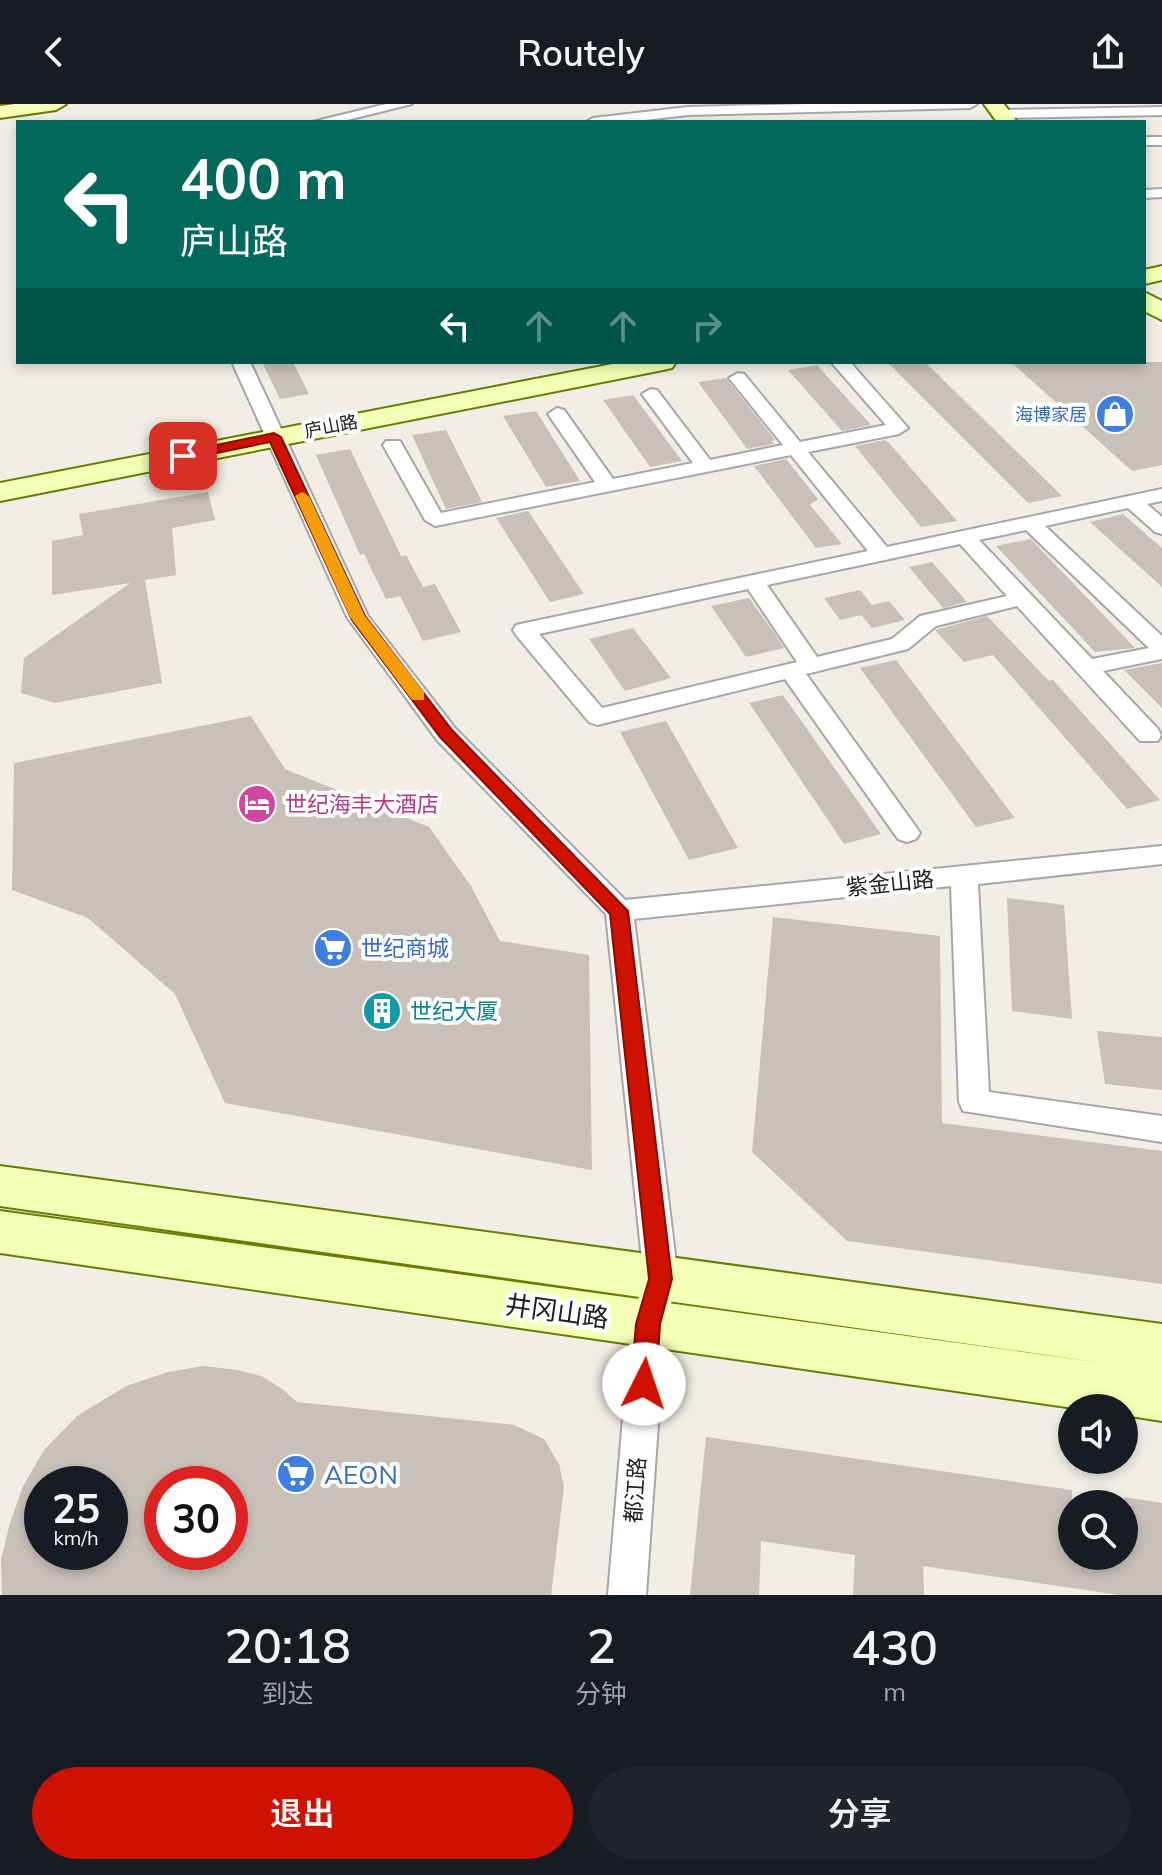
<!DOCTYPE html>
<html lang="zh">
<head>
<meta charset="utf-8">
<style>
  body { margin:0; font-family:Mulish,"Noto Sans SC",sans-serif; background:#20242c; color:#f1f3f6; height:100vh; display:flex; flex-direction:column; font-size:30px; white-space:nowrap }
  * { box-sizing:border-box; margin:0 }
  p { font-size:26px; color:#9ea1a6 }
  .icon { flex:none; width:44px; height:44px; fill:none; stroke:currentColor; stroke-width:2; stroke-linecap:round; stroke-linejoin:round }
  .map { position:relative; height:1491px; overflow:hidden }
  .sheet { display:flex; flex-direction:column; background:#171b24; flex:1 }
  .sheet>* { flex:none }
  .guide { position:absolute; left:16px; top:16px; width:1130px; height:244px; border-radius:0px; box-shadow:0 4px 12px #0003; background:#00695c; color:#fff; overflow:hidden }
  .buttons { position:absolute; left:1058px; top:1290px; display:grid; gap:16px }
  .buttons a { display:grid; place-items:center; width:80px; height:80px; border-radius:50%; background:#171b24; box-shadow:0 4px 12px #0003; font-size:40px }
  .speed { position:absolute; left:24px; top:1362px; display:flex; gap:16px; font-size:40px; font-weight:700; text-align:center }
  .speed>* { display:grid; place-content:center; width:104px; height:104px; border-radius:50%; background:#171b24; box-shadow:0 4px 12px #0003; line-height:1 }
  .speed small { font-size:20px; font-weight:400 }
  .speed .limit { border:12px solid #d22; background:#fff; color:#111 }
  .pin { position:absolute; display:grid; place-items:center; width:68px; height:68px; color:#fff; margin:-34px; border-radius:16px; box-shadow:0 4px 12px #0006 }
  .me { position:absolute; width:88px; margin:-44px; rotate:4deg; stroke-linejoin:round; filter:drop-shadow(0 0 6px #0008) }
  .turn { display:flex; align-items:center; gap:28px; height:168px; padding:0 32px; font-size:36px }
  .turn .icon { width:104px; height:104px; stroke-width:2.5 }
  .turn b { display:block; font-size:56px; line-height:68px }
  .lanes { display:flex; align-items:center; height:76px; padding:0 32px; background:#0003; justify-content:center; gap:40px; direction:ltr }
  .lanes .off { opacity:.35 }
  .eta { display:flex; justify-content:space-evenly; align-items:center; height:136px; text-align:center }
  .eta b { font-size:48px; font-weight:600; line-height:56px }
  .action { display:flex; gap:16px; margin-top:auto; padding:16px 32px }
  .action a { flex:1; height:92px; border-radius:48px; background:#cf1100; color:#fff; font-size:32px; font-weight:600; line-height:92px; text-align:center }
  .action a+a { background:#20242c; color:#f1f3f6 }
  header { display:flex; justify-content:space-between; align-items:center; height:104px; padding:0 32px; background:#171b24; font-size:36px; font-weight:600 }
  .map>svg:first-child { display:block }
  .building { fill:#c9c1b8; fill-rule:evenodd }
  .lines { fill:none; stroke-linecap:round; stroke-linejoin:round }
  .street-casing { stroke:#a7a7a7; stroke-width:4 }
  .secondary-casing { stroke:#667d00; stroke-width:4 }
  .street { fill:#fff; fill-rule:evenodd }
  .secondary { fill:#f5ffb6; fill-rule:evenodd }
  .route { fill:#cf1100; stroke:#870b00; stroke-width:2 }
  .slow { fill:#f59e0b }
  .labels { text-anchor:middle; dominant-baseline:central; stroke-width:8; stroke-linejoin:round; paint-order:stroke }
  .far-shop-label { font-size:18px; fill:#366cbe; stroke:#fff; text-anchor:end }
  .far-street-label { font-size:18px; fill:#202020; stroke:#fff }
  .hotel-label { font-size:22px; fill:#b23c85; stroke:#fff; text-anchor:start }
  .street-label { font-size:22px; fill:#202020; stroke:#fff }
  .shop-label { font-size:22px; fill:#366cbe; stroke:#fff; text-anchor:start }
  .culture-label { font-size:22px; fill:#0d838f; stroke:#fff; text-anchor:start }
  .near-street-label { font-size:26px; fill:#202020; stroke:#fff }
  .near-shop-label { font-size:26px; fill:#366cbe; stroke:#fff; text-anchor:start }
</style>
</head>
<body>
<header><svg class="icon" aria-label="back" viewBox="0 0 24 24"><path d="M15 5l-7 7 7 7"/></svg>Routely<svg class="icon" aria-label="share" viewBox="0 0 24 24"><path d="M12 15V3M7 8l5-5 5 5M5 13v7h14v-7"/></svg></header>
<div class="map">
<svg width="1162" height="1491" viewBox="0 0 1162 1491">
  <rect width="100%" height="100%" fill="#f1eee5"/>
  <!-- building -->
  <path class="building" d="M262,258H293L309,290L280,295Z
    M887,258H925L1062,392L1028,399Z
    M1011,258H1162V361L1132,367Z
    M817,261L871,321L842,327L788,266Z
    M726,274L775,336L772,337L774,340L747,345L698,278Z
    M633,291L682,357L650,363L603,296Z
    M536,307L580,377L546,383L503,312Z
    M446,326L482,398L446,405L412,331Z
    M885,336L889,339L957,417L921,423L855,342Z
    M350,345L401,452L406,451L423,483L435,480L461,528L423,537L400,492L386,495L364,450L360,451L316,351Z
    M786,355L818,395L810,401L842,440L816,444L754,362Z
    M208,388L215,416L172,424L176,471L145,476L162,579L55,599L21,589L24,554L130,479L52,491V437L83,431L79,410Z
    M528,407L584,490L550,498L496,414Z
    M1123,410L1162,444V483L1090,418Z
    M1031,435L1135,544L1095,548L996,442Z
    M932,458L967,498L943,504L909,463Z
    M860,486L872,501L889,497L905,516L872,524L861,511L840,516L824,494Z
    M749,494L775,530L784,544L746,553L711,502Z
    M987,512L1049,577L1053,576L1160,696L1127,705L993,551L964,558L935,526Z
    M633,524L671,574L625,587L589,535Z
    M896,556L1015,714L976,723L860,564Z
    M1162,559V604L1124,566Z
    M783,591L881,730L844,740L749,599Z
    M251,612L285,665L429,723L471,782L500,837L589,851L592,1066L225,999L175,890L88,814L12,786L14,659Z
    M666,617L738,744L689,756L620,628Z
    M1007,794L1064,801L1072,915L1012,907Z
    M773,813L940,832L942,1019L1162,1047V1180L847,1137L752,1048Z
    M1097,927L1162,933V986L1105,980Z
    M203,1262L238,1266L261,1272L281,1284L297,1298L514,1321L544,1335L559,1360L564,1383L551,1491H2L1,1455L10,1419L23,1382L44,1346L77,1312L126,1282L168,1268ZM42,1380H110V1448H42ZM162,1380H230V1448H162Z
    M706,1333L1072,1386V1452H1124V1393L1162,1399V1491H1119L923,1462L924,1491H853L855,1451L761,1437L759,1491H690Z"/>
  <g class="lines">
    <!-- street casing -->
    <g class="street-casing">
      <path id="street" d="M386,0H412L339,18H312Z
        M807,0H977L970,4L688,11L628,18H586L593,14L688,3Z
        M1162,3V11L1002,14L995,10L1002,6Z
        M1144,33H1162V41H1144Z
        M1162,85V93L1144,94V86Z
        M232,258H250L368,512L455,624L625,796L1162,742V760L978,780L989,988L1162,1012V1038L963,1007L959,998L951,782L634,815L678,1175L665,1220L646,1491H608L631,1220L644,1175L606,810L437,636L347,513Z
        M831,258H850L908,324L899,330L808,348L887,443L1162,385V397L1147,400L1162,413V430L1155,428L1128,404L1045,422L1162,532V555L1103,567L1158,625L1161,631L1158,637H1140L1017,502L936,522L908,545L806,570L916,723L920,729L916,735L907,738L898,735L785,575L597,621L589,618L516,531L513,526L516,521L868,447L791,351L435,422L425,416L383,341L386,337H400L441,409L595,378L548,310L557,304L564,306L613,375L693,359L642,290L651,285L657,286L710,356L783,341L729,274L738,269L744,270L800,338L886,321ZM1026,426L1149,544L1092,555L979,436ZM960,440L1007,492L920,512L892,535L817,553L767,481ZM748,485L797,558L602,604L539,530Z"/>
    </g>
    <!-- secondary casing -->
    <g class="secondary-casing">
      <path id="secondary" d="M15,0H66L56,6L0,14V2Z
        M984,0H1004L1017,18H997Z
        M1162,162V176L1144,180V166Z
        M1144,188L1162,197V216L1144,207Z
        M623,258H676L672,264L663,266L0,397V379Z
        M0,1062L1162,1220V1317L1124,1311V1304H1074L0,1149V1107L1103,1259L0,1102Z"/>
    </g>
    <!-- street -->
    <use href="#street" class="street"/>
    <!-- secondary -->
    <use href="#secondary" class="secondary"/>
  </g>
  <!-- route -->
  <path class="route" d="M274,329L281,333L365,512L452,626L628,807L672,1175L660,1220L656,1280L652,1289L644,1292L635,1289L631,1280L636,1220L649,1175L610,810L440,633L352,516L270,338L183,356L176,352L183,348Z"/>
  <!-- slow -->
  <path class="slow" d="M302,388L309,392L365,512L424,588V596H412L350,513L295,392Z"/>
  <!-- icons -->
  <defs>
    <g id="shop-disc" transform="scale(2)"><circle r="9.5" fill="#3f7fe0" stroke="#fff"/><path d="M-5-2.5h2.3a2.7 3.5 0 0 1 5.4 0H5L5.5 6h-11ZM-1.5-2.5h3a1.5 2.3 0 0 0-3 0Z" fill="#fff"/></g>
    <g id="hotel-disc" transform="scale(2)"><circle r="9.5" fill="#d1479c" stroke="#fff"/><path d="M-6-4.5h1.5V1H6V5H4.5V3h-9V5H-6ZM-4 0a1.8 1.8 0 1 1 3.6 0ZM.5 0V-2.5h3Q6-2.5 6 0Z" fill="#fff"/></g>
    <g id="supermarket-disc" transform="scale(2)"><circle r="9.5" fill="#3f7fe0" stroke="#fff"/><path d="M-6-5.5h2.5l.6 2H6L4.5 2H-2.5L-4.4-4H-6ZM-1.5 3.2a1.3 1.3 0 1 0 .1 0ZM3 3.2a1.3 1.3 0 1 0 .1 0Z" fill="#fff"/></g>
    <g id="building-disc" transform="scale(2)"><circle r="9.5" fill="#0f9aa8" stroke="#fff"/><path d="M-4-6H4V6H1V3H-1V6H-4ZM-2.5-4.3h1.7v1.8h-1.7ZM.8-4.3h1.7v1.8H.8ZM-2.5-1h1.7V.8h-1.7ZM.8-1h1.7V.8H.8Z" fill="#fff"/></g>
  </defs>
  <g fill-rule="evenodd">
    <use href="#shop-disc" x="1115" y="310"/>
    <use href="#hotel-disc" x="257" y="700"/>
    <use href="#supermarket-disc" x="333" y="844"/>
    <use href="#building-disc" x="382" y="907"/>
    <use href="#supermarket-disc" x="296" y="1370"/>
  </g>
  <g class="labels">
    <!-- far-shop labels -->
    <g class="far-shop-label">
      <text x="1087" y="310">海博家居</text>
    </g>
    <!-- far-street labels -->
    <g class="far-street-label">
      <text transform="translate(331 322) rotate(-11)">庐山路</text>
    </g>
    <!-- hotel labels -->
    <g class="hotel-label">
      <text x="285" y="700">世纪海丰大酒店</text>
    </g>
    <!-- street labels -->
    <g class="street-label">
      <text transform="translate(890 779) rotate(-6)">紫金山路</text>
      <text transform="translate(635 1386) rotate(-86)">都江路</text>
    </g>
    <!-- shop labels -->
    <g class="shop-label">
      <text x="361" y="844">世纪商城</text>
    </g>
    <!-- culture labels -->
    <g class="culture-label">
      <text x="410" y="907">世纪大厦</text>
    </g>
    <!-- near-street labels -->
    <g class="near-street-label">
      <text transform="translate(557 1207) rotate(8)">井冈山路</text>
    </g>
    <!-- near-shop labels -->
    <g class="near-shop-label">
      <text x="324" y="1370">AEON</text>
    </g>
  </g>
</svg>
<div class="buttons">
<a><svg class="icon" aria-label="sound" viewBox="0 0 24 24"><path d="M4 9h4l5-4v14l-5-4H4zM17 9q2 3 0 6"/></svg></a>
<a><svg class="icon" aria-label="search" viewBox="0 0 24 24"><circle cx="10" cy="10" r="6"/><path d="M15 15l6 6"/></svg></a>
</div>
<div class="speed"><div>25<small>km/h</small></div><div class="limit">30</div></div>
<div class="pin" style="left:183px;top:352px;background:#d93025"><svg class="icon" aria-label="arrive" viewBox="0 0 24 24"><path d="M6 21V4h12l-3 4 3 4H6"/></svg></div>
<svg class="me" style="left:644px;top:1280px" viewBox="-20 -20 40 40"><circle r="19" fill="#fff"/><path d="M0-13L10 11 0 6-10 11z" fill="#cf1100"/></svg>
<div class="guide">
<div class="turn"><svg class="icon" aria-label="left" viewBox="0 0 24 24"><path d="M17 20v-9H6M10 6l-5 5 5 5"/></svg><div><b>400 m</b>庐山路</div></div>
<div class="lanes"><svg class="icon" aria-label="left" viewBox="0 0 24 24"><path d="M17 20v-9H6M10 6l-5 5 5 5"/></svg><svg class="icon off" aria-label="ahead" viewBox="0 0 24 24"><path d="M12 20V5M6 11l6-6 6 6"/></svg><svg class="icon off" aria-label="ahead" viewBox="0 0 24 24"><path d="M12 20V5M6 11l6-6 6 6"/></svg><svg class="icon off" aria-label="right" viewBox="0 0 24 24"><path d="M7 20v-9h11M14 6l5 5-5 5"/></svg></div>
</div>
</div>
<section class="sheet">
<div class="eta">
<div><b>20:18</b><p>到达</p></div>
<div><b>2</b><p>分钟</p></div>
<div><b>430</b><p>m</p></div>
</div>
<div class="action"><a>退出</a><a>分享</a></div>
</section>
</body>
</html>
